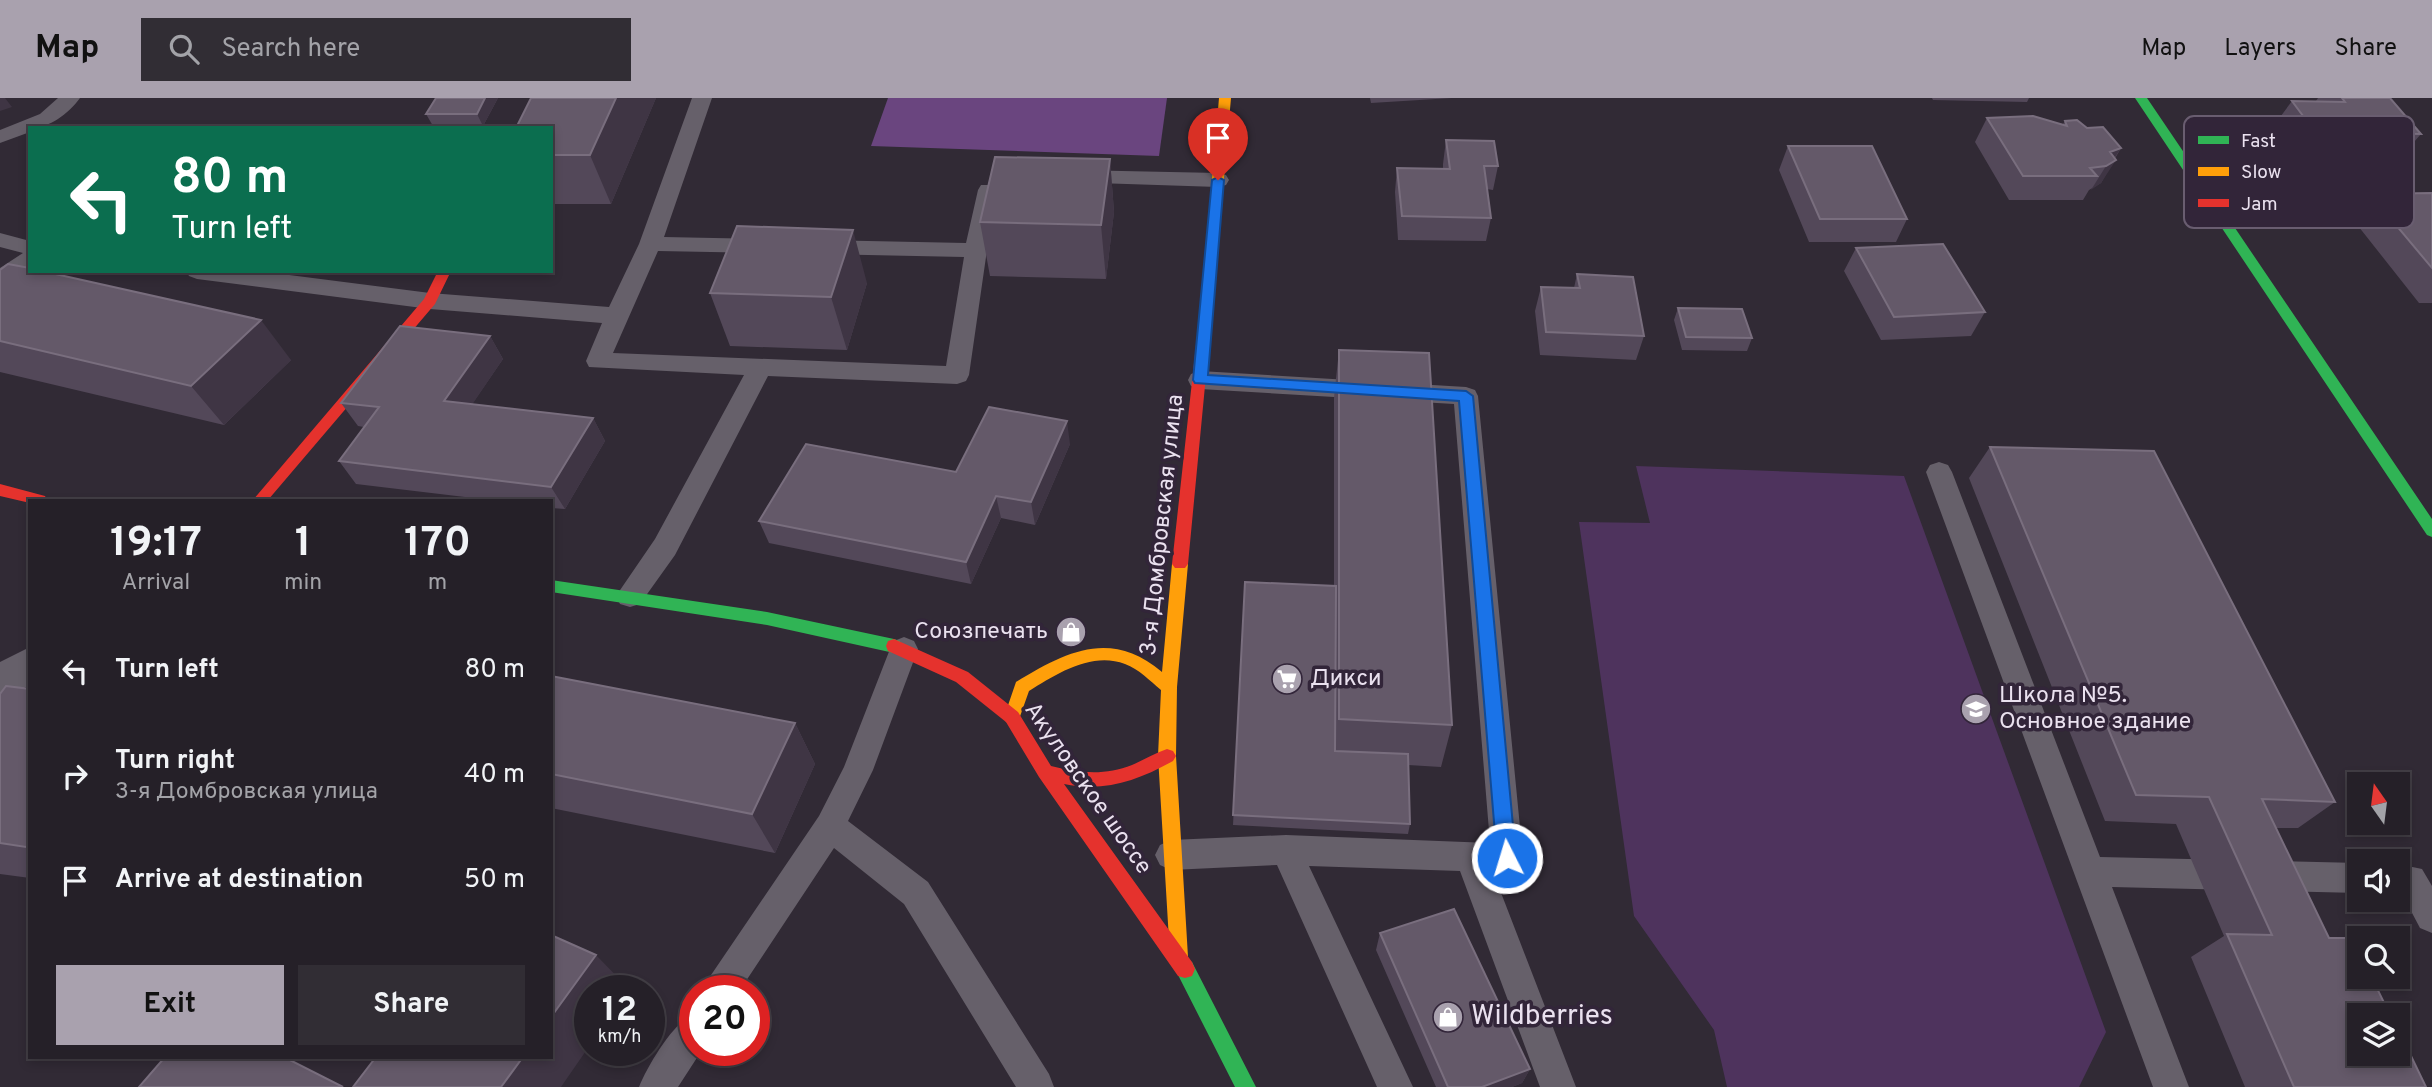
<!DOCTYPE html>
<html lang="en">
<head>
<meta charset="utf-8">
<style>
  body { margin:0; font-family:Overpass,sans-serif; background:#312d34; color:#f1f3f6; height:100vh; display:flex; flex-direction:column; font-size:26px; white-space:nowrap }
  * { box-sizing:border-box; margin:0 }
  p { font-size:23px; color:#a3a3a8 }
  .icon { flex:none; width:38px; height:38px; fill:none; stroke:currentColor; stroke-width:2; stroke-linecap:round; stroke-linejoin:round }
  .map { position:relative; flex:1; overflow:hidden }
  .drawer { position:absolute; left:28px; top:401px; width:525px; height:560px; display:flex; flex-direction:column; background:#252028; border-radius:0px; box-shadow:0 4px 10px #0003,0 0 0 2px #423e45 }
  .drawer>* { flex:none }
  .banner { position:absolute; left:28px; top:28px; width:525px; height:147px; border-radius:0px; box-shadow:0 4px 10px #0003,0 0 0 2px #423e45; background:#0b6e4f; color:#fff; overflow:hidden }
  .needle { width:46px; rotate:346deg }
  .fabs { position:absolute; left:2347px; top:674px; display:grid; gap:14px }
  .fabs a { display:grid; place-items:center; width:63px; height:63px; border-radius:0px; background:#252028; box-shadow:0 4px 10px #0003,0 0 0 2px #423e45; font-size:35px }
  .speed { position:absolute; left:574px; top:877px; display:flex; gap:14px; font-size:35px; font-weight:700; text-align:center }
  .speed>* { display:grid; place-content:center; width:91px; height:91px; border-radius:50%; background:#252028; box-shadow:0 4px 10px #0003,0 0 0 2px #423e45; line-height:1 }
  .speed small { font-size:18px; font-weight:400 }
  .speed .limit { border:10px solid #d22; background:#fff; color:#111 }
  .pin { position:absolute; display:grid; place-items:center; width:60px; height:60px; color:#fff; margin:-72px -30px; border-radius:50% 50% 50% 0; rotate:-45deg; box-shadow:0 0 7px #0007 }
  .pin .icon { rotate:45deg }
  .me { position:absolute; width:77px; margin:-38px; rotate:355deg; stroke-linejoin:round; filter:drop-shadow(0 0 5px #0008) }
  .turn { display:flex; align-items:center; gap:24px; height:147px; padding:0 28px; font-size:32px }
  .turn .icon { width:91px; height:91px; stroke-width:2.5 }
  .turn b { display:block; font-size:49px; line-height:60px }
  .eta { display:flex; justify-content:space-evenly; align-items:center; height:119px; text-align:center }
  .eta b { font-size:42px; font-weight:700; line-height:49px }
  .action { display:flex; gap:14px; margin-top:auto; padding:14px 28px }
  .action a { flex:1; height:80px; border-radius:0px; background:#a9a1ae; color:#111; font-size:28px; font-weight:700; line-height:80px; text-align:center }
  .action a+a { background:#312d34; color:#f1f3f6 }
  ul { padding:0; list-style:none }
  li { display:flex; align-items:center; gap:21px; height:105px; padding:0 28px }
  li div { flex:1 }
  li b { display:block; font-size:26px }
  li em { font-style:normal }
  header { display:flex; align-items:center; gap:42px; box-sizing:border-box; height:98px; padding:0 35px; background:#a9a1ae; color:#111 }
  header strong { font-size:33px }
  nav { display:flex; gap:38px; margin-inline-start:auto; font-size:24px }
  .search { width:490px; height:63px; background:#312d34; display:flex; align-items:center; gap:18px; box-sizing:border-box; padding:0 24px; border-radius:0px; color:#a3a3a8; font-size:26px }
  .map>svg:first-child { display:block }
  .green { fill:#4e335d }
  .forest { fill:#6a457f }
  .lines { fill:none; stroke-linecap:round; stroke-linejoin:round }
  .lane { fill:#66606a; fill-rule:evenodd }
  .street { fill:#66606a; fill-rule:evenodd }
  .fast { fill:#30b455; fill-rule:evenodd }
  .slow { fill:#ff9f0a; fill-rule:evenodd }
  .jam { fill:#e5322d; fill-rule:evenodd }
  .wall { fill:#534859 }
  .shaded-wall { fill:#3f3544 }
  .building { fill:#645969; stroke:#796e7e; stroke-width:2 }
  .route { fill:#1a73e8; stroke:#114b97; stroke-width:2 }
  .labels { text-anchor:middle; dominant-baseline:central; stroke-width:7; stroke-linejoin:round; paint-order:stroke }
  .street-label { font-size:23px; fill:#eae1ef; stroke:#322539 }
  .poi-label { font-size:23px; fill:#eae1ef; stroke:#322539; text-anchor:start }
  .near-poi-label { font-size:28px; fill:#eae1ef; stroke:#322539; text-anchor:start }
  .key { fill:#322539; stroke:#695d70; stroke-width:2 }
  .key-label { font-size:19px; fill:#eae1ef }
</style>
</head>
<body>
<header>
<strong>Map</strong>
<div class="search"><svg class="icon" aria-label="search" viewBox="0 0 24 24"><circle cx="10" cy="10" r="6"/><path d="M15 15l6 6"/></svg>Search here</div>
<nav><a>Map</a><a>Layers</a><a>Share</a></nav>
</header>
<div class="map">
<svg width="2432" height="989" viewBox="0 0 2432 989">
  <rect width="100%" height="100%" fill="#312a35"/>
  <!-- green -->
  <path class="green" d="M1636,368L1904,378L2106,934L2079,989H1727L1714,932L1634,818L1579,424L1650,425Z"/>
  <!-- forest -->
  <path class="forest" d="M888,0H1167L1159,58L871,48Z"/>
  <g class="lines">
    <!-- lane -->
    <path class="lane" d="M58,0H80C68,16 50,30 30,30V34L0,45V32L40,16Z
      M692,0H712L664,139L768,141L776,143L779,148L776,153L768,155L658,153L613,255L946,268L964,159L819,156L811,154L808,149L811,144L819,142L966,145L978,92L981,87H997L1000,92L987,152L969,277L966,283L957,286L768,278L675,457L640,506L630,509L620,506L616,498L655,441L744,277L589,269L586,263L602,225L430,211L197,181L189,178L186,173H258L430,195L609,209L639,146Z
      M1074,72L1218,75L1226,77L1229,82L1226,87L1218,89L1066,84L1063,79L1066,74Z
      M0,135L30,143V172L0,189V170L23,155L0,149Z
      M1200,273L1466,289L1475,292L1478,298L1523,760L1518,770L1507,775L1493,774L1576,989H1540L1460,773L1309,768L1413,989H1377L1277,767L1171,772L1160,767L1155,757L1160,747L1171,742L1286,737L1490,745L1454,306L1200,291L1191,288L1188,282L1191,276Z
      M1939,364L1948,367L1952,374L2100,759L2359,765V795L2112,789L2189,989H2153L1926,374L1930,367Z
      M904,539L914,543L918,551L873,672L848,723L928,784L1049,976L1054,989H1016L904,806L834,750L740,892H704L709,880L819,718L844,669L890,551L894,543Z
      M2398,766L2422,771L2432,788V835L2420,830L2402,796H2398Z
      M695,915V952H702L678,989H639C648,967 674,923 695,915Z"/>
    <!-- street -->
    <path class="street" d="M30,549V587L0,602V564Z"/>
    <!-- fast -->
    <path class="fast" d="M2135,0H2147L2432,421V439L2427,437Z
      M551,482L767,514L894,541L900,543L902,548L900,553L894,555L767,527L551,494Z
      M1185,862L1192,864L1256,989H1235L1175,871L1178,864Z"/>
    <!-- slow -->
    <path class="slow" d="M1219,0H1231L1215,183L1209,187L1203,183Z
      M1180,460L1185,462L1188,466L1177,589L1176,658L1188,859L1186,865L1179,868L1172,865L1170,859L1158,658L1161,592C1150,583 1139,571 1125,566C1092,553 1056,576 1029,593L1018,624L1012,626L1006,624L1004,619L1016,584C1067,553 1111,531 1162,574L1172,466L1175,462Z"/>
    <!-- jam -->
    <path class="jam" d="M438,173H451L435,206L268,402H253L424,201Z
      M1209,179L1215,183L1188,466L1185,470H1175L1172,466L1203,183Z
      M0,386L45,398L47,402H30V405L0,398Z
      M894,541L968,574L1018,614L1051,668C1078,675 1105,678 1132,667C1144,662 1155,655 1167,651L1173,653L1176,658L1173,663C1137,683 1105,694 1064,686L1192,864L1195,871L1192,878L1185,880L1178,878L1039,679L1006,624L956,584L888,553L886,548L888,543Z"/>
  </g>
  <!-- wall -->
  <path class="wall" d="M436,0H498L483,28H433L426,16Z
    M656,0L611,106H551V30Z
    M1370,0H1452L1371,5Z
    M1932,0H2029L2027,4L1933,2Z
    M2318,0H2390L2421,36L2401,59L2298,57L2275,26L2292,3H2316Z
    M1987,20L2063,26L2065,23L2087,30L2121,50L2101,85L2089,92L2083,102H2009L1975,44Z
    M1446,42L1498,68L1493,92L1487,91L1491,120L1486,143L1398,142L1395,94L1397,70L1443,71V66Z
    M1788,48L1907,121L1896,144H1809L1779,72Z
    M1110,61L1114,114L1106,181L990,178L980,124Z
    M2432,95V205H2419L2351,119L2370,96Z
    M1856,150L1985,214L1971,238L1881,242L1844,173Z
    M0,172L291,262L224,327L0,274Z
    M1577,176L1644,238L1636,262L1540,257L1535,213L1541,189L1574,190Z
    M867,185L847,252L730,248L710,195Z
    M1678,210L1752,240L1747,253L1682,252L1674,222Z
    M490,238L503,261L472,306L593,320L605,343L565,411L551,410V402H490L356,386L339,363L364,329L358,328L341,305Z
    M1339,252L1452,627L1441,669L1408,667L1410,726L1408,736L1233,727L1245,484L1334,488V300Z
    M1070,346L1035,427L1001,420L971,486L769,445L759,423Z
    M1990,349L2335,704L2298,730H2276L2329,840L2426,989H2245L2191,859L2224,838L2176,726L2105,723L1969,380Z
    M551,578L795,625L815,666L775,755L551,710Z
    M30,591V780L0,776V596Z
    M1380,835L1530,971L1522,985L1512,989H1436L1376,852Z"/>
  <!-- shaded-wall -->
  <path class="shaded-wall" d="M0,0H5L12,9L0,13Z
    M485,0H498L483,28L477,16Z
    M616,0H656L611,106L590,57Z
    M2121,50L2112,64L2116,62L2101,85L2091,92L2106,68L2110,54Z
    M1110,61L1114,114L1106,181L1101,127Z
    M853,132L867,185L847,252L831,199Z
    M261,222L291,262L224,327L191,288Z
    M490,238L503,261L459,326L444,303Z
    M593,320L605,343L565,411L551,389Z
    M1067,323L1070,346L1035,427L1031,404Z
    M996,398L1001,420L971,486L966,464Z
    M795,625L815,666L775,755L752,716Z
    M596,857L629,891L628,892H590V947L561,989H501L523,959H551V919Z
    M1530,971L1522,985L1512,989H1482Z"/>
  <!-- building -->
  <path class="building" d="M436,0H485L477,16H426Z
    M531,0H616L590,57H551V30H516Z
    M2342,0H2390L2421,36L2315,34L2292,3L2345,4Z
    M2033,18L2067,28L2065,23L2077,22L2087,30L2103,29L2121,50L2110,54L2116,62L2106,68L2090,70L2097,78H2023L1987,20Z
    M1446,42L1494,43L1498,68H1484L1491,120L1402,118L1397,70L1450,71Z
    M1788,48H1872L1907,121H1820Z
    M995,59L1110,61L1101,127L980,124Z
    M2432,95V170L2370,96Z
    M737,128L853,132L831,199L710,195Z
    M1943,146L1985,214L1894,219L1856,150Z
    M8,166L30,170V173H42L261,222L191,288L0,243V172Z
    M1577,176L1633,179L1644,238L1546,234L1541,189L1580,190Z
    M1678,210L1742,211L1752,240L1686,239Z
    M400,228L490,238L444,303L593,320L551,389L339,363L379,309L341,305Z
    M1339,252L1429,255L1452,627L1339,621Z
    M989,309L1067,323L1031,404L996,398L966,464L759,423L806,346L956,374Z
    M1990,349L2154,353L2335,704L2262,701L2329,840H2353L2359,853V878H2371L2390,917H2359V956H2398V931L2426,989H2294L2227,836L2272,837L2209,699L2136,697Z
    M1245,484L1336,488L1335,653L1408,656L1410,726L1233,717Z
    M551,578L795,625L752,716L551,676Z
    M6,588L30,591V744L26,749L0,745V596Z
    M1454,811L1530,971L1482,989H1448L1380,835Z
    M551,837L596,857L551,919Z
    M165,959H284L343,989H139Z
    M376,959H523L501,989H353Z"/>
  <!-- route -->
  <path class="route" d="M1218,79L1224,82L1208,277L1466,293L1473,298L1516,760L1513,766L1507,769L1500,766L1497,760L1459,303L1195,285L1193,282L1212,82Z"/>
  <!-- icons -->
  <defs>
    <g id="shop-disc" transform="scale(1.575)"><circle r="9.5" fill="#a9a1ae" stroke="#322539"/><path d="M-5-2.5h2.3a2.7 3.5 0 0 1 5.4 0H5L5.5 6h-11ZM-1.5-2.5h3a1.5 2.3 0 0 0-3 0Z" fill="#fff"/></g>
    <g id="supermarket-disc" transform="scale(1.575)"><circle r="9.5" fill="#a9a1ae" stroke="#322539"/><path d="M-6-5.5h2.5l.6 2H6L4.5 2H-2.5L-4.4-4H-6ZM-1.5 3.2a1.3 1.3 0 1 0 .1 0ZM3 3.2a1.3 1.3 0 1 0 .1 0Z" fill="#fff"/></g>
    <g id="school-disc" transform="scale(1.575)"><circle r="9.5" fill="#a9a1ae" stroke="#322539"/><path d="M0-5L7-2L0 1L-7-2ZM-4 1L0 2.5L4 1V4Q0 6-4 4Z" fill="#fff"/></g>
  </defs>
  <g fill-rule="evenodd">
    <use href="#shop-disc" x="1071" y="534"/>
    <use href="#supermarket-disc" x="1287" y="581"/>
    <use href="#school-disc" x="1976" y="611"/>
    <use href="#shop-disc" x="1448" y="919"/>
  </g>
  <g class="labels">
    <!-- street labels -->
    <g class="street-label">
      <text transform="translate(1163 427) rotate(-84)">3-я Домбровская улица</text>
      <text transform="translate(1087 691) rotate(55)">Акуловское шоссе</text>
    </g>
    <!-- poi labels -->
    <g class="poi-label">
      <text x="1048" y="534" text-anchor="end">Союзпечать</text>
      <text x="1310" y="581">Дикси</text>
      <text x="1999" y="598">Школа №5.<tspan x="1999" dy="26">Основное здание</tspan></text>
    </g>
    <!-- near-poi labels -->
    <g class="near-poi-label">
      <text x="1471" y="919">Wildberries</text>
    </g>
  </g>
  <!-- legend -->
  <rect x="2184" y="18" width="230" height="112" rx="10" class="key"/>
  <rect x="2198" y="38" width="31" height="8" fill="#30b455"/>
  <rect x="2198" y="69" width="31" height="9" fill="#ff9f0a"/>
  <rect x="2198" y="101" width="31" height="8" fill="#e5322d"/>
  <g class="key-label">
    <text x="2241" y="49">Fast</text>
    <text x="2241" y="80">Slow</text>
    <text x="2241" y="112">Jam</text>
  </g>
</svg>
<div class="fabs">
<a><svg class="needle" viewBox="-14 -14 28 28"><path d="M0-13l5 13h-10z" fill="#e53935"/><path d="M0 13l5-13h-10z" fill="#a3a3a8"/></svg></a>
<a><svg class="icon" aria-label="sound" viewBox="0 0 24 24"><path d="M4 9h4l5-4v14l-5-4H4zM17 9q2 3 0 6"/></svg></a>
<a><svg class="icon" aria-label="search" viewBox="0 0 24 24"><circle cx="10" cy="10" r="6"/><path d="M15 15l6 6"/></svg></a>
<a><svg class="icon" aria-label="layers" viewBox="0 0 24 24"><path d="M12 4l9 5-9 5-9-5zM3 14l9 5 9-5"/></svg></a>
</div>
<div class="speed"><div>12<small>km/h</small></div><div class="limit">20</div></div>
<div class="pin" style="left:1218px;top:82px;background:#d93025"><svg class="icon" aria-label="arrive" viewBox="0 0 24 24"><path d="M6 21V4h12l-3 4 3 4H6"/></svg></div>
<svg class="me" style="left:1507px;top:760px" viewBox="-20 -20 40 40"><circle r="17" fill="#1a73e8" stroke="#fff" stroke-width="3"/><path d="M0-11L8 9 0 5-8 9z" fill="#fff"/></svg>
<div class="banner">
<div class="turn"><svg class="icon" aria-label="left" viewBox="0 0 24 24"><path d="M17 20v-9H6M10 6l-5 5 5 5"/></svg><div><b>80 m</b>Turn left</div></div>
</div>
<section class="drawer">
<div class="eta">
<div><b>19:17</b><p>Arrival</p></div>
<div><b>1</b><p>min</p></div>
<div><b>170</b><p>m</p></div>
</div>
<ul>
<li><svg class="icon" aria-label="left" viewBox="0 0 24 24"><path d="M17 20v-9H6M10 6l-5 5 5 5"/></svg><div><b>Turn left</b></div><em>80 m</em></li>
<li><svg class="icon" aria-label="right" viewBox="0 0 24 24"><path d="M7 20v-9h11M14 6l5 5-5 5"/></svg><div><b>Turn right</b><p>3-я Домбровская улица</p></div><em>40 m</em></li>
<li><svg class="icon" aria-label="arrive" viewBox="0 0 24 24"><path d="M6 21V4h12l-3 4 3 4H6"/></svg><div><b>Arrive at destination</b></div><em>50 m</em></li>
</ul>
<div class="action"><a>Exit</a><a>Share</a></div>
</section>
</div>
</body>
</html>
